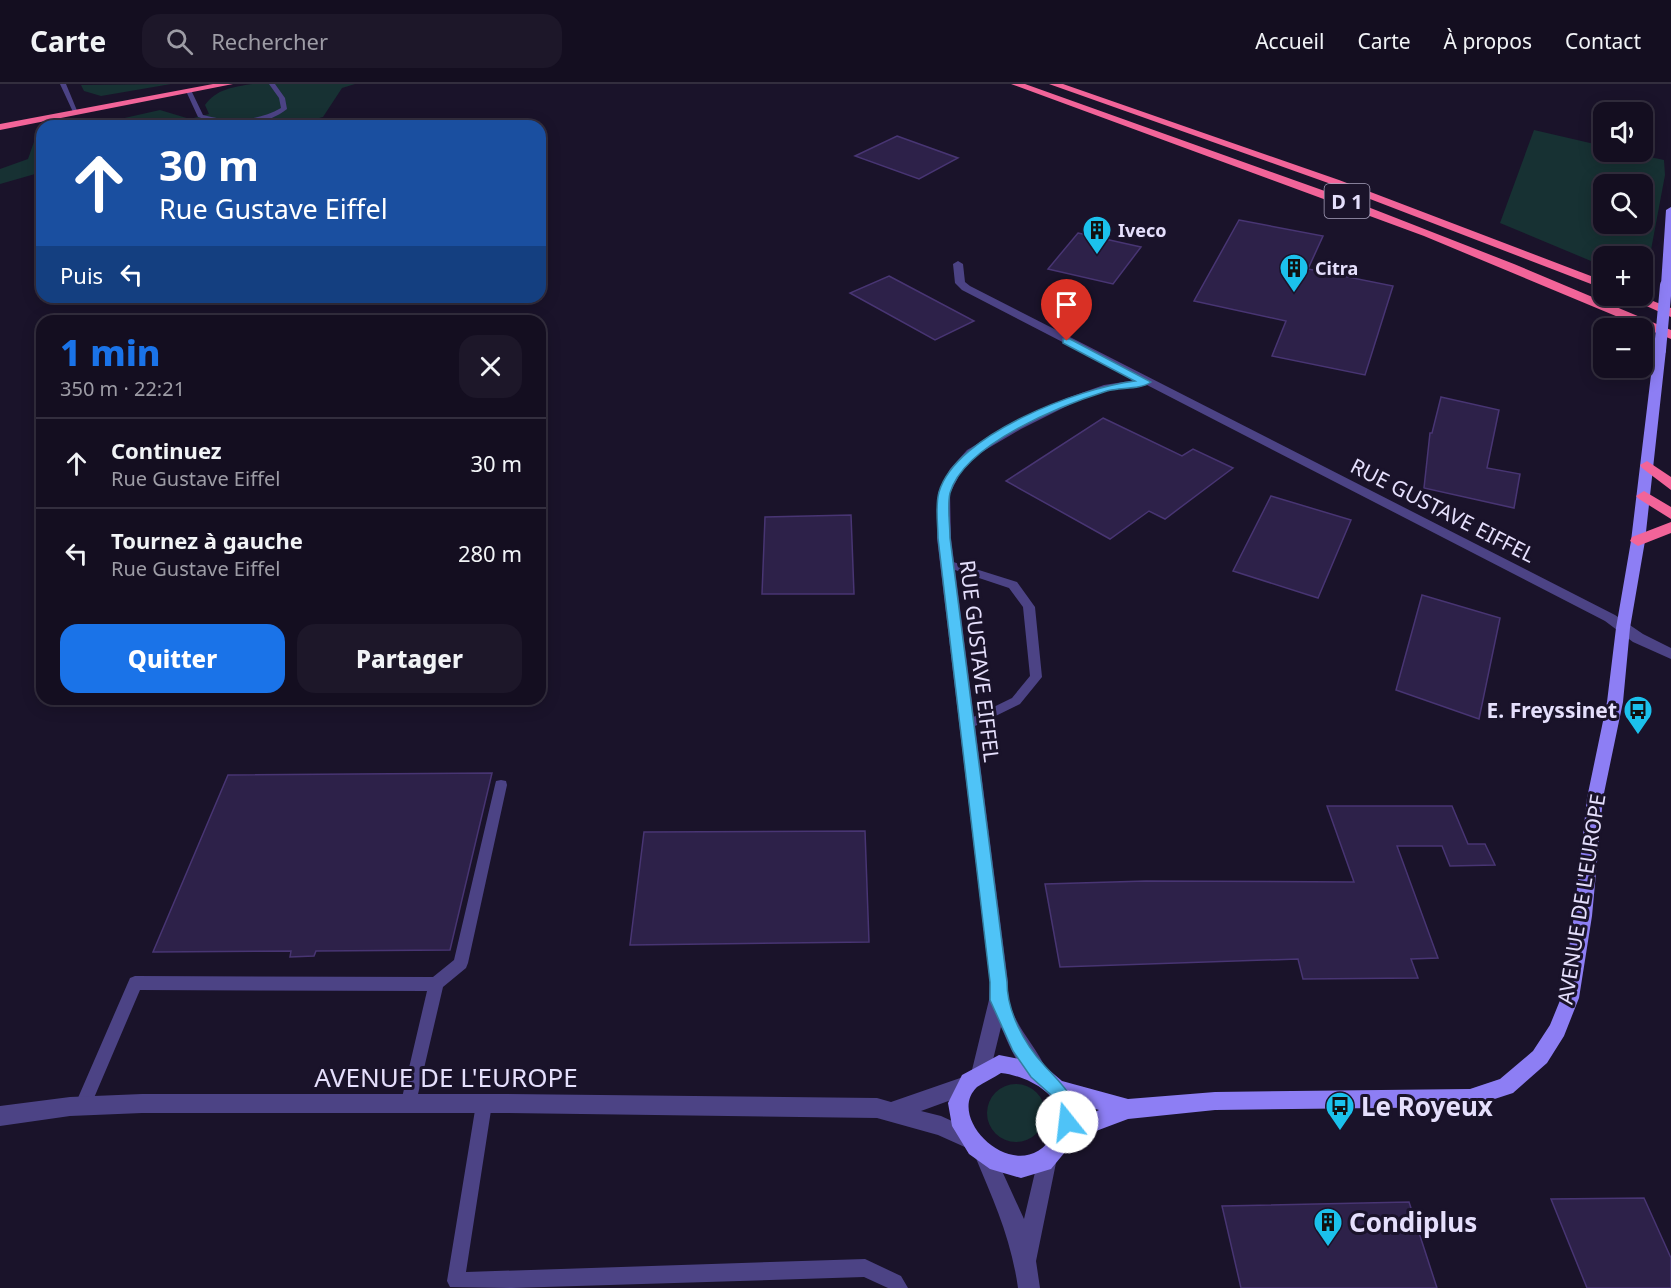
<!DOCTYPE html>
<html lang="fr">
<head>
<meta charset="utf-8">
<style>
  body { margin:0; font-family:"Noto Sans",sans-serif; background:#1d1729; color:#f1f3f6; height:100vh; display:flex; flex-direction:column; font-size:22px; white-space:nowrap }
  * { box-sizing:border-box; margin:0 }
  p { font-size:20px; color:#9d9ca5 }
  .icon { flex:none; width:33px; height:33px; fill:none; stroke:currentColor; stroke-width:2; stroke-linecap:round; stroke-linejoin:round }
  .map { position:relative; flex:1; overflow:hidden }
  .drawer { position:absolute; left:36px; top:231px; width:510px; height:390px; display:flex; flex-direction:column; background:#140e20; border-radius:18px; box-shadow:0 3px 15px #0003,0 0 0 2px #332e3e }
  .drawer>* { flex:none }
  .banner { position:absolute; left:36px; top:36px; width:510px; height:183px; border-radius:18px; box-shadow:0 3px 15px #0003,0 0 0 2px #332e3e; background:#1a4fa0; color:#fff; overflow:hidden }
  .fabs { position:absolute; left:1593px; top:18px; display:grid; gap:12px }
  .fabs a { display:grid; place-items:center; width:60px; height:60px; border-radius:12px; background:#140e20; box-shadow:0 3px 15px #0003,0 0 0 2px #332e3e; font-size:30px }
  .pin { position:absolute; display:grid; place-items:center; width:51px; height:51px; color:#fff; margin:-62px -26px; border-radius:50% 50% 50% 0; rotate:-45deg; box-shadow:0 0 6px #0007 }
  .pin .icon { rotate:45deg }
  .me { position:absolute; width:66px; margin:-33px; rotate:344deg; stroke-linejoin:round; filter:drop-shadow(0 0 4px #0008) }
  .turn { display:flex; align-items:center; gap:21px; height:126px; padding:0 24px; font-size:27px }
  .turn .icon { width:78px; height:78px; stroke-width:2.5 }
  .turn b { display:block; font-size:42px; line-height:51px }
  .then { display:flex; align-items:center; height:57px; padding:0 24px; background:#0003; gap:12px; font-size:22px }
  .round { display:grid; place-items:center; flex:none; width:63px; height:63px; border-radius:18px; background:#1d1729 }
  .overview { display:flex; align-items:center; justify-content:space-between; height:102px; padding:0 24px }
  h1 { font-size:36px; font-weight:800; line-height:45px; color:#1a73e8 }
  .primary-button { display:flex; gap:12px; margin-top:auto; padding:12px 24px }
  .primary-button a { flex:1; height:69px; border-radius:18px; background:#1a73e8; color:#fff; font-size:24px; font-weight:800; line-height:69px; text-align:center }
  .primary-button a+a { background:#1d1729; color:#f1f3f6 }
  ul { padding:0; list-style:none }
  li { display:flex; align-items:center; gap:18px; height:90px; padding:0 24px; border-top:2px solid #332e3e }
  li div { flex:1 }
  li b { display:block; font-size:22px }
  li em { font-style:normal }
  header { display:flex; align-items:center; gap:36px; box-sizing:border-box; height:84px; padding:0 30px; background:#140e20; border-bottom:2px solid #332e3e }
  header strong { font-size:28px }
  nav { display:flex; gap:33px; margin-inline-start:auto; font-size:21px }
  .search { width:420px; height:54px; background:#1d1729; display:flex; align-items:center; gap:15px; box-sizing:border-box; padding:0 21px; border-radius:18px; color:#9d9ca5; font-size:22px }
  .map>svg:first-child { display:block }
  .green { fill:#173133; fill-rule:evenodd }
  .building { fill:#2d2149; stroke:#483573; stroke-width:1.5 }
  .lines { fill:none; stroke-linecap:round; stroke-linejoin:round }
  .lane { fill:#4c4385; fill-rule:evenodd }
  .street { fill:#4c4385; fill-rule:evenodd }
  .secondary { fill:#8d7ef4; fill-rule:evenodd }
  .highway { fill:#f26499; fill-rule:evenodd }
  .secondary-bridge { stroke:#8d7ef4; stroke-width:12 }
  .route { fill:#4fc3f7; stroke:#337fa1; stroke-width:1.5 }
  .labels { text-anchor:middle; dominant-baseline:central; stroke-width:6; stroke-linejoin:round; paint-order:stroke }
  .far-poi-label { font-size:18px; font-weight:bold; fill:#e5dffc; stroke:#1a132a; text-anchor:start }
  .shield { fill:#1a132a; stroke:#a8a2bd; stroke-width:1.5 }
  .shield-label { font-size:20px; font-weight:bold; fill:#e5dffc }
  .street-label { font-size:21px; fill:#e5dffc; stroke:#1a132a }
  .poi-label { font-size:21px; font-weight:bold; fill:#e5dffc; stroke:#1a132a; text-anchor:end }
  .near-street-label { font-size:26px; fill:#e5dffc; stroke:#1a132a }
  .near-poi-label { font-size:26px; font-weight:bold; fill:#e5dffc; stroke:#1a132a; text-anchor:start }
</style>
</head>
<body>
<header>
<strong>Carte</strong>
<div class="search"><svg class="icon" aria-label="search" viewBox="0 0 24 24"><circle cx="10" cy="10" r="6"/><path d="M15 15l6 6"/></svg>Rechercher</div>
<nav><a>Accueil</a><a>Carte</a><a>À propos</a><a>Contact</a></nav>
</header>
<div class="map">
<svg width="1671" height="1204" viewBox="0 0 1671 1204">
  <rect width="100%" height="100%" fill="#1a132a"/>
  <!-- green -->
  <path class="green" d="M171,0L101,12L84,7L81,1Z
    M252,0H355L342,4L323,33L288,42H89L160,26L190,35L209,30L205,21C216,5 234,3 252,0Z
    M1534,46L1603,62L1604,68H1626L1664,76L1665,91L1645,198L1642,172H1604L1603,182L1500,139ZM1604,100H1642V140H1604Z
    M42,53V88L0,100V85L28,75L35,55Z
    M987 1029a29 29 0 1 1 58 0a29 29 0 1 1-58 0Z"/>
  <!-- building -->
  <path class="building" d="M897,52L958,74L919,95L855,72Z
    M1239,136L1323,152L1308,185L1393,202L1365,291L1272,272L1286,237L1194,217Z
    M1078,149L1141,163L1113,200L1048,185Z
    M889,192L974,237L935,256L850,209Z
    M1441,313L1499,326L1487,384L1520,390L1514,424L1424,404L1430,349H1432Z
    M1103,334L1182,372L1193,365L1233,384L1165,435L1149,427L1110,455L1006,397Z
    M1271,412L1351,436L1318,514L1233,487Z
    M851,431L854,510H762L765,433Z
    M1422,511L1500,534L1479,635L1396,606Z
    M492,689L450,866L316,867L314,872L290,873L291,867L153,868L228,691Z
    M1327,722H1452L1468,760H1485L1495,781L1450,782L1442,762H1397L1438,874L1411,875L1418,894L1303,895L1298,875L1060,883L1045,800L1146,797L1354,798Z
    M865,747L869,858L630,861L644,748Z
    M1644,1114L1671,1174V1204H1587L1551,1115Z
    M1409,1118L1437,1204H1241L1222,1122Z"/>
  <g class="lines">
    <!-- lane -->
    <path class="lane" d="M60,0H66L78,29L73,28Z
      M269,0H275L285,14L287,25C262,45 227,42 198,33L186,7L191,6L203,31C230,38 256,38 281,24L279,14Z
      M947,476L1017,498L1035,523L1042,593L1020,620L967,646L963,644L961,641L963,638L1012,614L1030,592L1023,523L1009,504L943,482L942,480L943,478Z
      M501,696L506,697L507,701L468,879L466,884L443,903L415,1023L409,1026L403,1023L401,1018L427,907L140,906L88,1028L82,1031L76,1028L74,1023L130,894L135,892L433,893L454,876L495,701L496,697Z
      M484,1012L490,1015L492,1020L466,1188L865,1175L901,1192L908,1204H888L864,1193L512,1204L450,1203L447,1197L476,1020L478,1015Z"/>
    <!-- street -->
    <path class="street" d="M958,177L963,180L965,198L970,202L1615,531L1643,550L1671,564V575L1633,558L1605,537L1147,301L1110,306L1075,318L1021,345L975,372L962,386L950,409L951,454L1008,898C1006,937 1033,955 1047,987L1044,993L1037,996C1019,989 1009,960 1001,943L989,992L982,995L975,992L972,986L989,916L990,898L937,454L938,409L950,385L967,366L1013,339L1067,314L1104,301L1136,296L962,206L955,199L953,180Z
      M966,992L973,994L976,1001L973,1008L921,1027L941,1032L974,1047L977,1054L974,1061L967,1064L938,1051L877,1034L507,1029H142L70,1032L0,1042V1022L70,1013L142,1010H507L877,1014L891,1018Z
      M985,1062L992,1065L1024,1135L1040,1067L1047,1064L1054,1067L1057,1074L1036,1177L1040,1204H1018C1011,1154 994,1118 975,1072L978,1065Z"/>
    <!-- secondary -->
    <path class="secondary" d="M1671,123V201L1666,204L1661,201L1666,126Z
      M1660,263L1666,266L1645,457L1630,544L1623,618L1603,714L1592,832L1579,914L1564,952L1547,979L1513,1009L1470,1023L1215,1026L1128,1035L1096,1047L1070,1062L1051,1085L1021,1094L990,1085L969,1070L952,1042L948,1019L962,991L999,971L1029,977L1049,986L1062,997L1128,1015L1215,1008L1470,1005L1500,995L1533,967L1550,941L1561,914L1574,832L1587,714L1607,618L1616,544L1631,457L1654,266ZM1001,989C1029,992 1074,1015 1054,1050C1020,1108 943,1035 977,1003C984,998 994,994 1001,989ZM1075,1019L1099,1026L1077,1036Z"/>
    <!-- highway -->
    <path class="highway" d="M213,0H233L0,46V40Z
      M1011,0H1025L1350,116L1514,180L1671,246V255L1424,152Z
      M1049,0H1063L1339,96L1604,197V205L1331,100Z
      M1624,212H1640L1671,224V233Z
      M1647,377L1671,393V406L1642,384L1640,381Z
      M1644,407L1671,423V435L1639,415L1636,412Z
      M1671,438V449L1638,462L1630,457L1632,453Z"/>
    <!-- secondary-bridge -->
    <path class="secondary-bridge" d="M1660,266L1666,201"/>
  </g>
  <!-- route -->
  <path class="route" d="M1063,255H1070L1151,298C1140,306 1120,303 1107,307C1062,321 964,360 950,409C947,422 950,440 950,454L1007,898C1007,927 1024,960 1044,981C1059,998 1085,1019 1074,1045L1067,1047L1061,1045L1051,1011L1031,993L1013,967L990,916V898L938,454C938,440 935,422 939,408C956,350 1079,304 1135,297L1063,259Z"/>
  <!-- icons -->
  <defs>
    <g id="building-pin" transform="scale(1.5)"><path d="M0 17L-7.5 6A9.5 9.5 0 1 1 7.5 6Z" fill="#1bc1ec" stroke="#1a132a"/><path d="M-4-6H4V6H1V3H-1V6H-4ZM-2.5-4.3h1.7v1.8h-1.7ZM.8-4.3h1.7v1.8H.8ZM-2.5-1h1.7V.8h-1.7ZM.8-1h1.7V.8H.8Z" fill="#111"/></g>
    <g id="bus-pin" transform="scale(1.5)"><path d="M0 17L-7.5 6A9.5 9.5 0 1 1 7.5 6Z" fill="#1bc1ec" stroke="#1a132a"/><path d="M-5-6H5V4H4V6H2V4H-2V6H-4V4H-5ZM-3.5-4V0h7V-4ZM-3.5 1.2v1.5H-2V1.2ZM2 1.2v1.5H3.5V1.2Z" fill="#111"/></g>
  </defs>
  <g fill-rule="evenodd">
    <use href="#building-pin" x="1097" y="146"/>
    <use href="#building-pin" x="1294" y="184"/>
    <use href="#bus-pin" x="1638" y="626"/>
    <use href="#bus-pin" x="1340" y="1022"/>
    <use href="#building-pin" x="1328" y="1138"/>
  </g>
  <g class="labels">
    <!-- far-poi labels -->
    <g class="far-poi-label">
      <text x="1118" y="146">Iveco</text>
      <text x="1315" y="184">Citra</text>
    </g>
    <!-- shield labels -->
    <rect class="shield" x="1324.5" y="100" width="45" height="34" rx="4.5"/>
    <g class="shield-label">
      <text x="1347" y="117">D 1</text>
    </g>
    <!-- street labels -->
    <g class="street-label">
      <text transform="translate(1443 426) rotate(27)">RUE GUSTAVE EIFFEL</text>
      <text transform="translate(980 577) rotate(83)">RUE GUSTAVE EIFFEL</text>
      <text transform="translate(1581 815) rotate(-81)">AVENUE DE L'EUROPE</text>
    </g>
    <!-- poi labels -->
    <g class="poi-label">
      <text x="1617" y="626">E. Freyssinet</text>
    </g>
    <!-- near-street labels -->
    <g class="near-street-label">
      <text x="446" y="993">AVENUE DE L'EUROPE</text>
    </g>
    <!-- near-poi labels -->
    <g class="near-poi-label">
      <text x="1361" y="1022">Le Royeux</text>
      <text x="1349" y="1138">Condiplus</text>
    </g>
  </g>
</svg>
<div class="fabs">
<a><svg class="icon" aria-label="sound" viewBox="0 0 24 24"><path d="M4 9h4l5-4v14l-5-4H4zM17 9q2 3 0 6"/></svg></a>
<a><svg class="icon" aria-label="search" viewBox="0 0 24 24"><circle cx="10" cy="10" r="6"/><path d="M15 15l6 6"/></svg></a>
<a>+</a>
<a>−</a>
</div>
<div class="pin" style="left:1067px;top:257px;background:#d93025"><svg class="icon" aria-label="arrive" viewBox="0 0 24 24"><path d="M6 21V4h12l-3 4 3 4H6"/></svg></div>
<svg class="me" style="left:1067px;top:1038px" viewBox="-20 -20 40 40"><circle r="19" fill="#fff"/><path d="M0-13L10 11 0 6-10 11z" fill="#4fc3f7"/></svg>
<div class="banner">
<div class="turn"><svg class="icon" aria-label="ahead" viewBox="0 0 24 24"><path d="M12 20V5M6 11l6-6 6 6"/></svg><div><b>30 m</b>Rue Gustave Eiffel</div></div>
<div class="then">Puis<svg class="icon" aria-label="left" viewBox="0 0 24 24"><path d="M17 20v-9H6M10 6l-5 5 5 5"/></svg></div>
</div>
<section class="drawer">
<div class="overview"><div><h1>1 min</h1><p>350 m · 22:21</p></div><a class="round"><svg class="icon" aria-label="close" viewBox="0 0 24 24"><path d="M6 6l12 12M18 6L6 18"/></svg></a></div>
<ul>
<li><svg class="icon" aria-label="ahead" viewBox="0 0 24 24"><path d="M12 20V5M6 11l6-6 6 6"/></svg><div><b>Continuez</b><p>Rue Gustave Eiffel</p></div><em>30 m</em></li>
<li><svg class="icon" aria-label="left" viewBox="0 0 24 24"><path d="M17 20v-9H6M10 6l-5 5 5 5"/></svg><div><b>Tournez à gauche</b><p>Rue Gustave Eiffel</p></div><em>280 m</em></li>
</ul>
<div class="primary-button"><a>Quitter</a><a>Partager</a></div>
</section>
</div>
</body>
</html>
